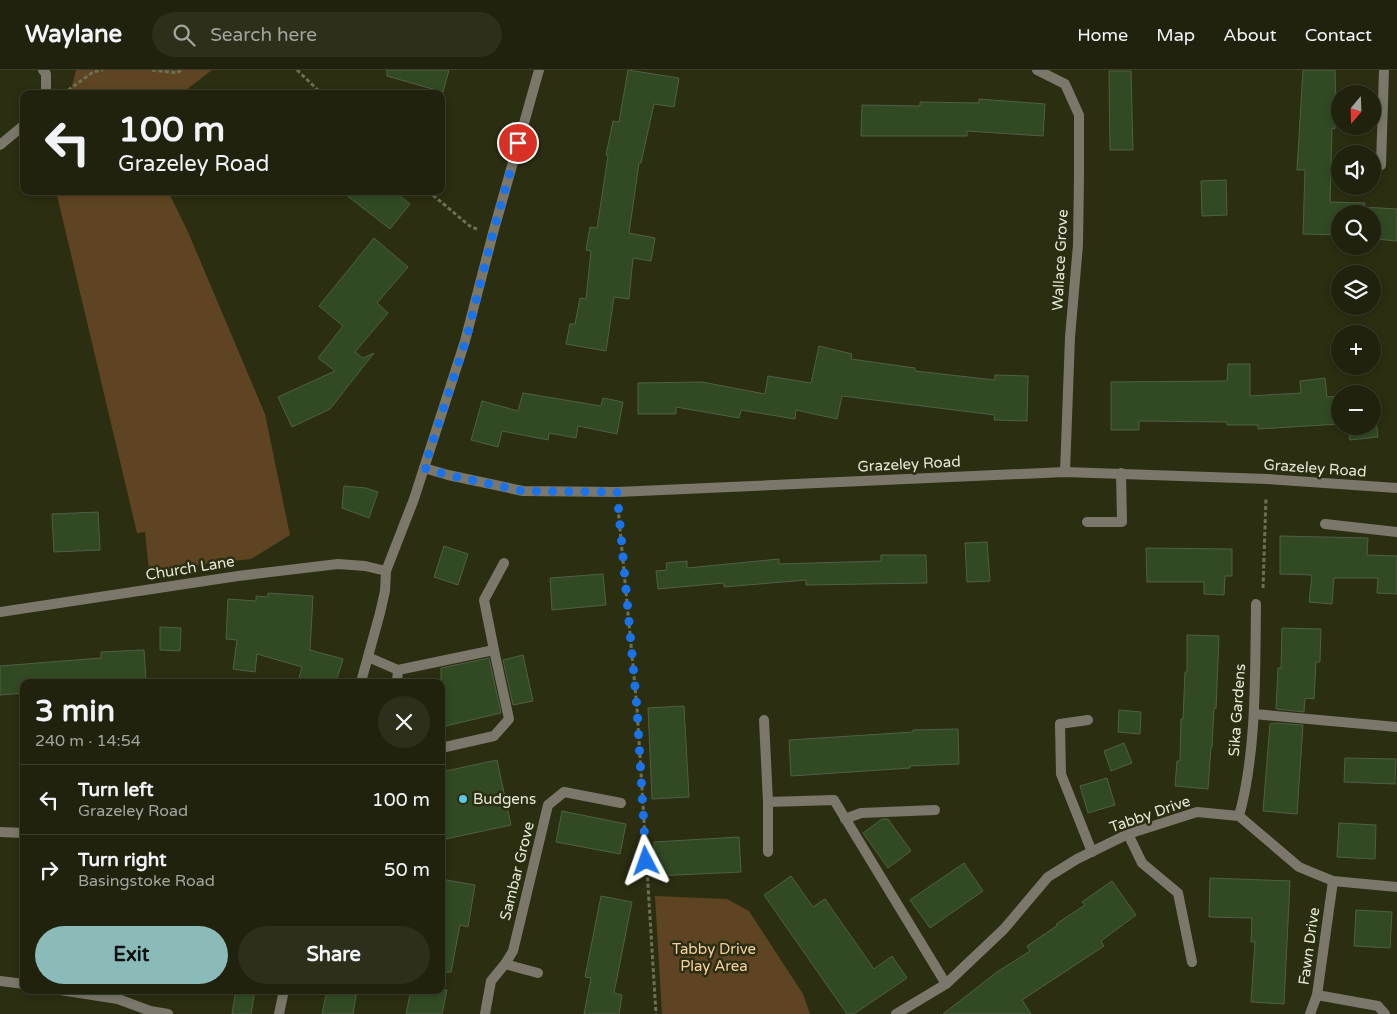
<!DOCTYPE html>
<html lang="en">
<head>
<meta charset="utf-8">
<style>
  body { margin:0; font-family:"Varela Round",sans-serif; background:#2d2f1b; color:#f1f3f6; height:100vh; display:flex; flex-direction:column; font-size:19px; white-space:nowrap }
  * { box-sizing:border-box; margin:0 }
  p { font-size:16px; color:#a2a49d }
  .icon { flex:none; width:28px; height:28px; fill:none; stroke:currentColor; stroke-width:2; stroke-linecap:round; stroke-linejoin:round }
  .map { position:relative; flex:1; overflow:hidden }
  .sheet { position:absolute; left:20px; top:609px; width:425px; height:315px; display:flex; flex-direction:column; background:#20220d; border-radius:10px; box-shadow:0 2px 8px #0003,0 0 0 1px #3d3f2e }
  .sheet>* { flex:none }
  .guide { position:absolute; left:20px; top:20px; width:425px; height:105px; border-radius:10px; box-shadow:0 2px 8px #0003,0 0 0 1px #3d3f2e; background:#20220d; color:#f1f3f6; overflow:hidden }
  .needle { width:32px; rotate:199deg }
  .tools { position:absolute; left:1331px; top:15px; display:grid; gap:10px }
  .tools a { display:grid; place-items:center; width:50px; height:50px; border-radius:50%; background:#20220d; box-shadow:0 2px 8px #0003,0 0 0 1px #3d3f2e; font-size:25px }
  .pin { position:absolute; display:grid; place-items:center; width:42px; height:42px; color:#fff; margin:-21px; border:2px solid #fff; border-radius:50%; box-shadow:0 1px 5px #0007 }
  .me { position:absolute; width:55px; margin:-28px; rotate:356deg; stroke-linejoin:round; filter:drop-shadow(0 0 4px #0008) }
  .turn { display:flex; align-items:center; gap:18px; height:105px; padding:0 15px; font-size:22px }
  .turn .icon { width:65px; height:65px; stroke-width:2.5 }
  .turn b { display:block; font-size:35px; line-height:42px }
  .round { display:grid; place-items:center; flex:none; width:52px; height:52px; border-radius:26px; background:#2d2f1b }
  .overview { display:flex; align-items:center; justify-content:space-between; height:85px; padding:0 15px }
  h1 { font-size:30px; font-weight:700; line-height:38px }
  .button { display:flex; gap:10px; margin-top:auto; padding:10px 15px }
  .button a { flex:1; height:58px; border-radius:30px; background:#8bbbb9; color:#111; font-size:20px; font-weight:700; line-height:58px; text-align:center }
  .button a+a { background:#2d2f1b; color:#f1f3f6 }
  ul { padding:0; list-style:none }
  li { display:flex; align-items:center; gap:15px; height:70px; padding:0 15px; border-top:1px solid #3d3f2e }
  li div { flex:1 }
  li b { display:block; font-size:19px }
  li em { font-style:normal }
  header { display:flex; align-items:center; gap:30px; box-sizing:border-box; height:70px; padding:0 25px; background:#20220d; border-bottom:1px solid #3d3f2e }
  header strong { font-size:24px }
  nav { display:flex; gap:28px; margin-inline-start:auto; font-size:18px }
  .search { width:350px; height:45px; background:#2d2f1b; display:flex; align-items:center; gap:12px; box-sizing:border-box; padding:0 18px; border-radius:28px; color:#a2a49d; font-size:19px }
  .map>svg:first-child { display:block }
  .green { fill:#5e4422 }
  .building { fill:#314a23; stroke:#4e6045 }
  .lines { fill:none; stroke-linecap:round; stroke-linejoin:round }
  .path { stroke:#6d7057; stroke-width:3; stroke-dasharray:4 2.5; stroke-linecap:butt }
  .service { stroke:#7b776a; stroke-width:10 }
  .minor { stroke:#7b776a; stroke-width:10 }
  .tertiary { stroke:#7b776a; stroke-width:10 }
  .route { stroke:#1a73e8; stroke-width:9; stroke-dasharray:0 16.2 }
  .poi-dot { fill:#5bc8e6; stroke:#2b2e11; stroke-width:2 }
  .labels { text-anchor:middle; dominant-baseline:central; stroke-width:5; stroke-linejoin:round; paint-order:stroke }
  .street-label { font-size:15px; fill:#e7e9d8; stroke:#2b2e11 }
  .poi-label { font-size:15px; fill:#e7e9d8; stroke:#2b2e11; text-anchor:start }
  .park-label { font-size:15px; fill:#f8cf9e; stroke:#2b2e11 }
</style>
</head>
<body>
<header>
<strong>Waylane</strong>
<div class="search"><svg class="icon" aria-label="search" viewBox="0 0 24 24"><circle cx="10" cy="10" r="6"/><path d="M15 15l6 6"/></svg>Search here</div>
<nav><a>Home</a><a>Map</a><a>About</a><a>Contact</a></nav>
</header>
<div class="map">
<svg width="1397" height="944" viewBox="0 0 1397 944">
  <rect width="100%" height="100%" fill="#2b2e11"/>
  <!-- green -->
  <path class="green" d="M76,0H212L181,24H70Z
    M56,121H168L188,162L265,344L290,465L251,489L149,500L145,462L137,463Z
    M655,826L727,829L749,841L803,924L810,944H662Z"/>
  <!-- building -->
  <path class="building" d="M387,0H449L443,22L387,6Z
    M628,0L679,8L674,37L654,34L641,93H639L629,163L655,168L651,191L633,188L629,229L614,227L606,281L566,274L570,254H575L580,228L586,229L591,181L586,180L590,157L597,158L608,86L606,85L613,51L619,52Z
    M1303,0H1335L1336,33L1335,59L1332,58L1330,132L1365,133L1364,137L1397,139V171L1375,169V166L1372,165V144H1340V165L1303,164L1305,100H1297Z
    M1109,1H1131L1133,80H1110Z
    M979,29L1045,34L1043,66L967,61V66H861L862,35L920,36V32L979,33Z
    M1226,110L1227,145L1202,146L1201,111Z
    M341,121H394L410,134L390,159Z
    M374,168L408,197L377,233L388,243L355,282L363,288L374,283L330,339L292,357L278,327L335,301L318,288L343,256L319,236Z
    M819,276L852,284L851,289L915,298V301L995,310V305L1028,306L1027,351L994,350L995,345L842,326L837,349L796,340L795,349L741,340L739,348L676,337V344H638V313L702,312L765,324L768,306L811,313Z
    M1228,294H1250V326L1301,323L1300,311L1325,308L1327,327L1340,326V354L1258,359V355H1227V352L1139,351V360H1111V312L1227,311Z
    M1373,322L1378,367L1350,370L1348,356H1372V324H1356Z
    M523,323L601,336L603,328L623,332L617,364L578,356L576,368L549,363L548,370L502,361L498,377L471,370L482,331L518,341Z
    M344,416L366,418L378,422L369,448L342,438Z
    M98,442L100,480L54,482L52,444Z
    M1280,466L1368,468L1367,485L1397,486V524L1377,523L1378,508H1334L1332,534L1309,532L1312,505L1280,504Z
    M987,472L990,511L967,512L965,473Z
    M444,476L468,484L458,515L434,507Z
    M1146,478L1232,479V506H1225L1224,525L1204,524V512H1147Z
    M881,485H926L927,513L806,515V510L724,517V513L658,519L656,501L667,500L666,493L687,491V498L779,489V494L881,491Z
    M603,504L606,535L552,540L550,508Z
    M268,523L313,526L310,580L343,589L336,612H298L302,597L257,584L255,602L233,599L237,570L226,569L228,529L256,531V526L268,527Z
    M160,557L181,558L180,581L160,580Z
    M1282,558L1321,559L1320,592H1316L1314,629L1305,628L1304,642L1276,639L1278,598H1281Z
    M1187,565L1219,566L1216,639L1214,638L1212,677H1211L1208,719L1175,716L1177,691H1180L1181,649H1183L1185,602H1187Z
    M144,580L146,611L118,612H24V623L0,625V596L101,588V582Z
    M523,585L533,631L513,635L503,590Z
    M489,588L501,643L441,657V598Z
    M684,636L689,727L652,729L648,638Z
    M1119,640L1141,642L1140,664L1118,662Z
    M1275,653L1303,655L1297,744L1263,741L1270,654Z
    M958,659L959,694L910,696V698L791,706L789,670L913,662V660Z
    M1124,673L1132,693L1111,701L1104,681Z
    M1345,688L1396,689L1395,714L1344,712Z
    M497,690L511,755L441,770V702Z
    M1107,708L1115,735L1088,743L1080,716Z
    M562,741L626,754L620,784L556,772Z
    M882,749H888L911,781L888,798L863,763Z
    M1339,753L1376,755L1375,789L1337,787Z
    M739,767L741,802L655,806L654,772Z
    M964,793L983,821L930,858L910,830Z
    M791,806L813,837L825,829L874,899L892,886L907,908L854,944H847L764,825Z
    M1210,808L1290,811L1284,934L1251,932L1255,872H1251L1252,848L1209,847Z
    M441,809L475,815L468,857L460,855L451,902H441Z
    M1112,811L1136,845L1101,871L1104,876L1022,930L1031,944H943L997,902L1030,881L1027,876L1058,855L1056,854L1085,835L1082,832Z
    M601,826L632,832L614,923L622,925L619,944H584L591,908L585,907Z
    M1356,840L1392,842L1390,878L1354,876Z
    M236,920H255L251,944H232Z
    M327,920H357L353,944H322Z
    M411,920H447L442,944H406Z"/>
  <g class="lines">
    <!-- path -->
    <path class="path" d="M152,0L177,3L181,0
      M297,0L322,24
      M63,24L93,2L103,0
      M428,121L471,157L477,159
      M618,438L637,638L656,944
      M1263,518L1266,427"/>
    <!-- service -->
    <path class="service" d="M1087,452H1122L1121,403
      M1325,454L1397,462
      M494,580L484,530L504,493
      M368,587L398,600L494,580L509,649L494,666L441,678
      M397,612L398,600
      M1254,644L1397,657
      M1088,650L1060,654L1061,704L1092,782
      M845,749L861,743L935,740
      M0,762L24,763
      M1128,764L1142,793L1178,823L1192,892
      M505,894L538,903
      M1317,925L1378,936L1385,944"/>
    <!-- minor -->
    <path class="minor" d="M43,0L46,4V24
      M1037,0L1065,14L1079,45V107L1078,175L1070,267L1065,402
      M0,75L24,55
      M1381,95L1384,0
      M424,398L448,405L523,421L617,422L1065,402L1267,409L1397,418
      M0,542L238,506L338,494L365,496L386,501
      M764,650L768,732V782
      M768,732L834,730L946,914
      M1239,746C1257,681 1255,602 1256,534
      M0,911L24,914
      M60,920L118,929L150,941L168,944
      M485,944L491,911L505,894L513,881L548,735L564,722L621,733
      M896,944L946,914L1004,859L1048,807L1077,789L1128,764L1197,742L1239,746L1299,797L1333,811L1397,817
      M1310,944L1317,925L1333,811"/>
    <!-- tertiary -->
    <path class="tertiary" d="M361,612L380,543L385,521L386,501L414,429L465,271L493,163L539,0
      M279,944L284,920"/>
  </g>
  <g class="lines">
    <!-- route -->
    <path class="route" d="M518,73L493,163L466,270L424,398L448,405L523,421L617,422L637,638L646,791"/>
  </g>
  <!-- markers -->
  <circle class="poi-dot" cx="463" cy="729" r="5"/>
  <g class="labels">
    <!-- street labels -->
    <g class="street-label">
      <text transform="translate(1060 190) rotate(-87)">Wallace Grove</text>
      <text transform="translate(909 394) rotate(-3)">Grazeley Road</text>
      <text transform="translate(1315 398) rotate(4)">Grazeley Road</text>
      <text transform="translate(190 498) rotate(-9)">Church Lane</text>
      <text transform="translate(1237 640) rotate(-86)">Sika Gardens</text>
      <text transform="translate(1150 744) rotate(-19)">Tabby Drive</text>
      <text transform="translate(517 801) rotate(-76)">Sambar Grove</text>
      <text transform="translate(1309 876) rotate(-82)">Fawn Drive</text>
    </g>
    <!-- poi labels -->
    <g class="poi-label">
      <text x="473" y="729">Budgens</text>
    </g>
    <!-- park labels -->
    <g class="park-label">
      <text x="714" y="879">Tabby Drive<tspan x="714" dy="17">Play Area</tspan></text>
    </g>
  </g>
</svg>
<div class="tools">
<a><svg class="needle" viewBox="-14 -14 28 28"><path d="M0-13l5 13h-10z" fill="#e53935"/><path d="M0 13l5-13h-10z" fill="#a2a49d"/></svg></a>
<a><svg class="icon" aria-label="sound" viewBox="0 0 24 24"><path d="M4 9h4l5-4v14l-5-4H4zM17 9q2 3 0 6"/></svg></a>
<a><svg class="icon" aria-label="search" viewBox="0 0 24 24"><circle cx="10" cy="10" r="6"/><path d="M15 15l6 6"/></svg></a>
<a><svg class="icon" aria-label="layers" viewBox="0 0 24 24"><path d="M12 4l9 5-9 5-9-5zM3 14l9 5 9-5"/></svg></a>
<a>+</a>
<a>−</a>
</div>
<div class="pin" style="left:518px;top:73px;background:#d93025"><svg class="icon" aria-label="arrive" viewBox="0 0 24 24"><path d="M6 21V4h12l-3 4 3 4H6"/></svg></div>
<svg class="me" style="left:646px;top:791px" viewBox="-20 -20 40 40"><path d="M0-17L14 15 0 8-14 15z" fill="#1a73e8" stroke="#fff" stroke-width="4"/></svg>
<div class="guide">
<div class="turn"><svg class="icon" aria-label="left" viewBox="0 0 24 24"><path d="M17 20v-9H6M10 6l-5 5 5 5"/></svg><div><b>100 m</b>Grazeley Road</div></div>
</div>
<section class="sheet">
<div class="overview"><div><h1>3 min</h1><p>240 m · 14:54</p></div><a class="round"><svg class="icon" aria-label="close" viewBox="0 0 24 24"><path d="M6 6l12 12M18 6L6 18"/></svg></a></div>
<ul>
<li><svg class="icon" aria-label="left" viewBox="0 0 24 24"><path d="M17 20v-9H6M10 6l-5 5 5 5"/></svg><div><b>Turn left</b><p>Grazeley Road</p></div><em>100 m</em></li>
<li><svg class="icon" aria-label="right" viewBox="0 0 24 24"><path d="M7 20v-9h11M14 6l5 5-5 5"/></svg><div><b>Turn right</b><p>Basingstoke Road</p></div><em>50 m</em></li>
</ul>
<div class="button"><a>Exit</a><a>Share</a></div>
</section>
</div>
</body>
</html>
